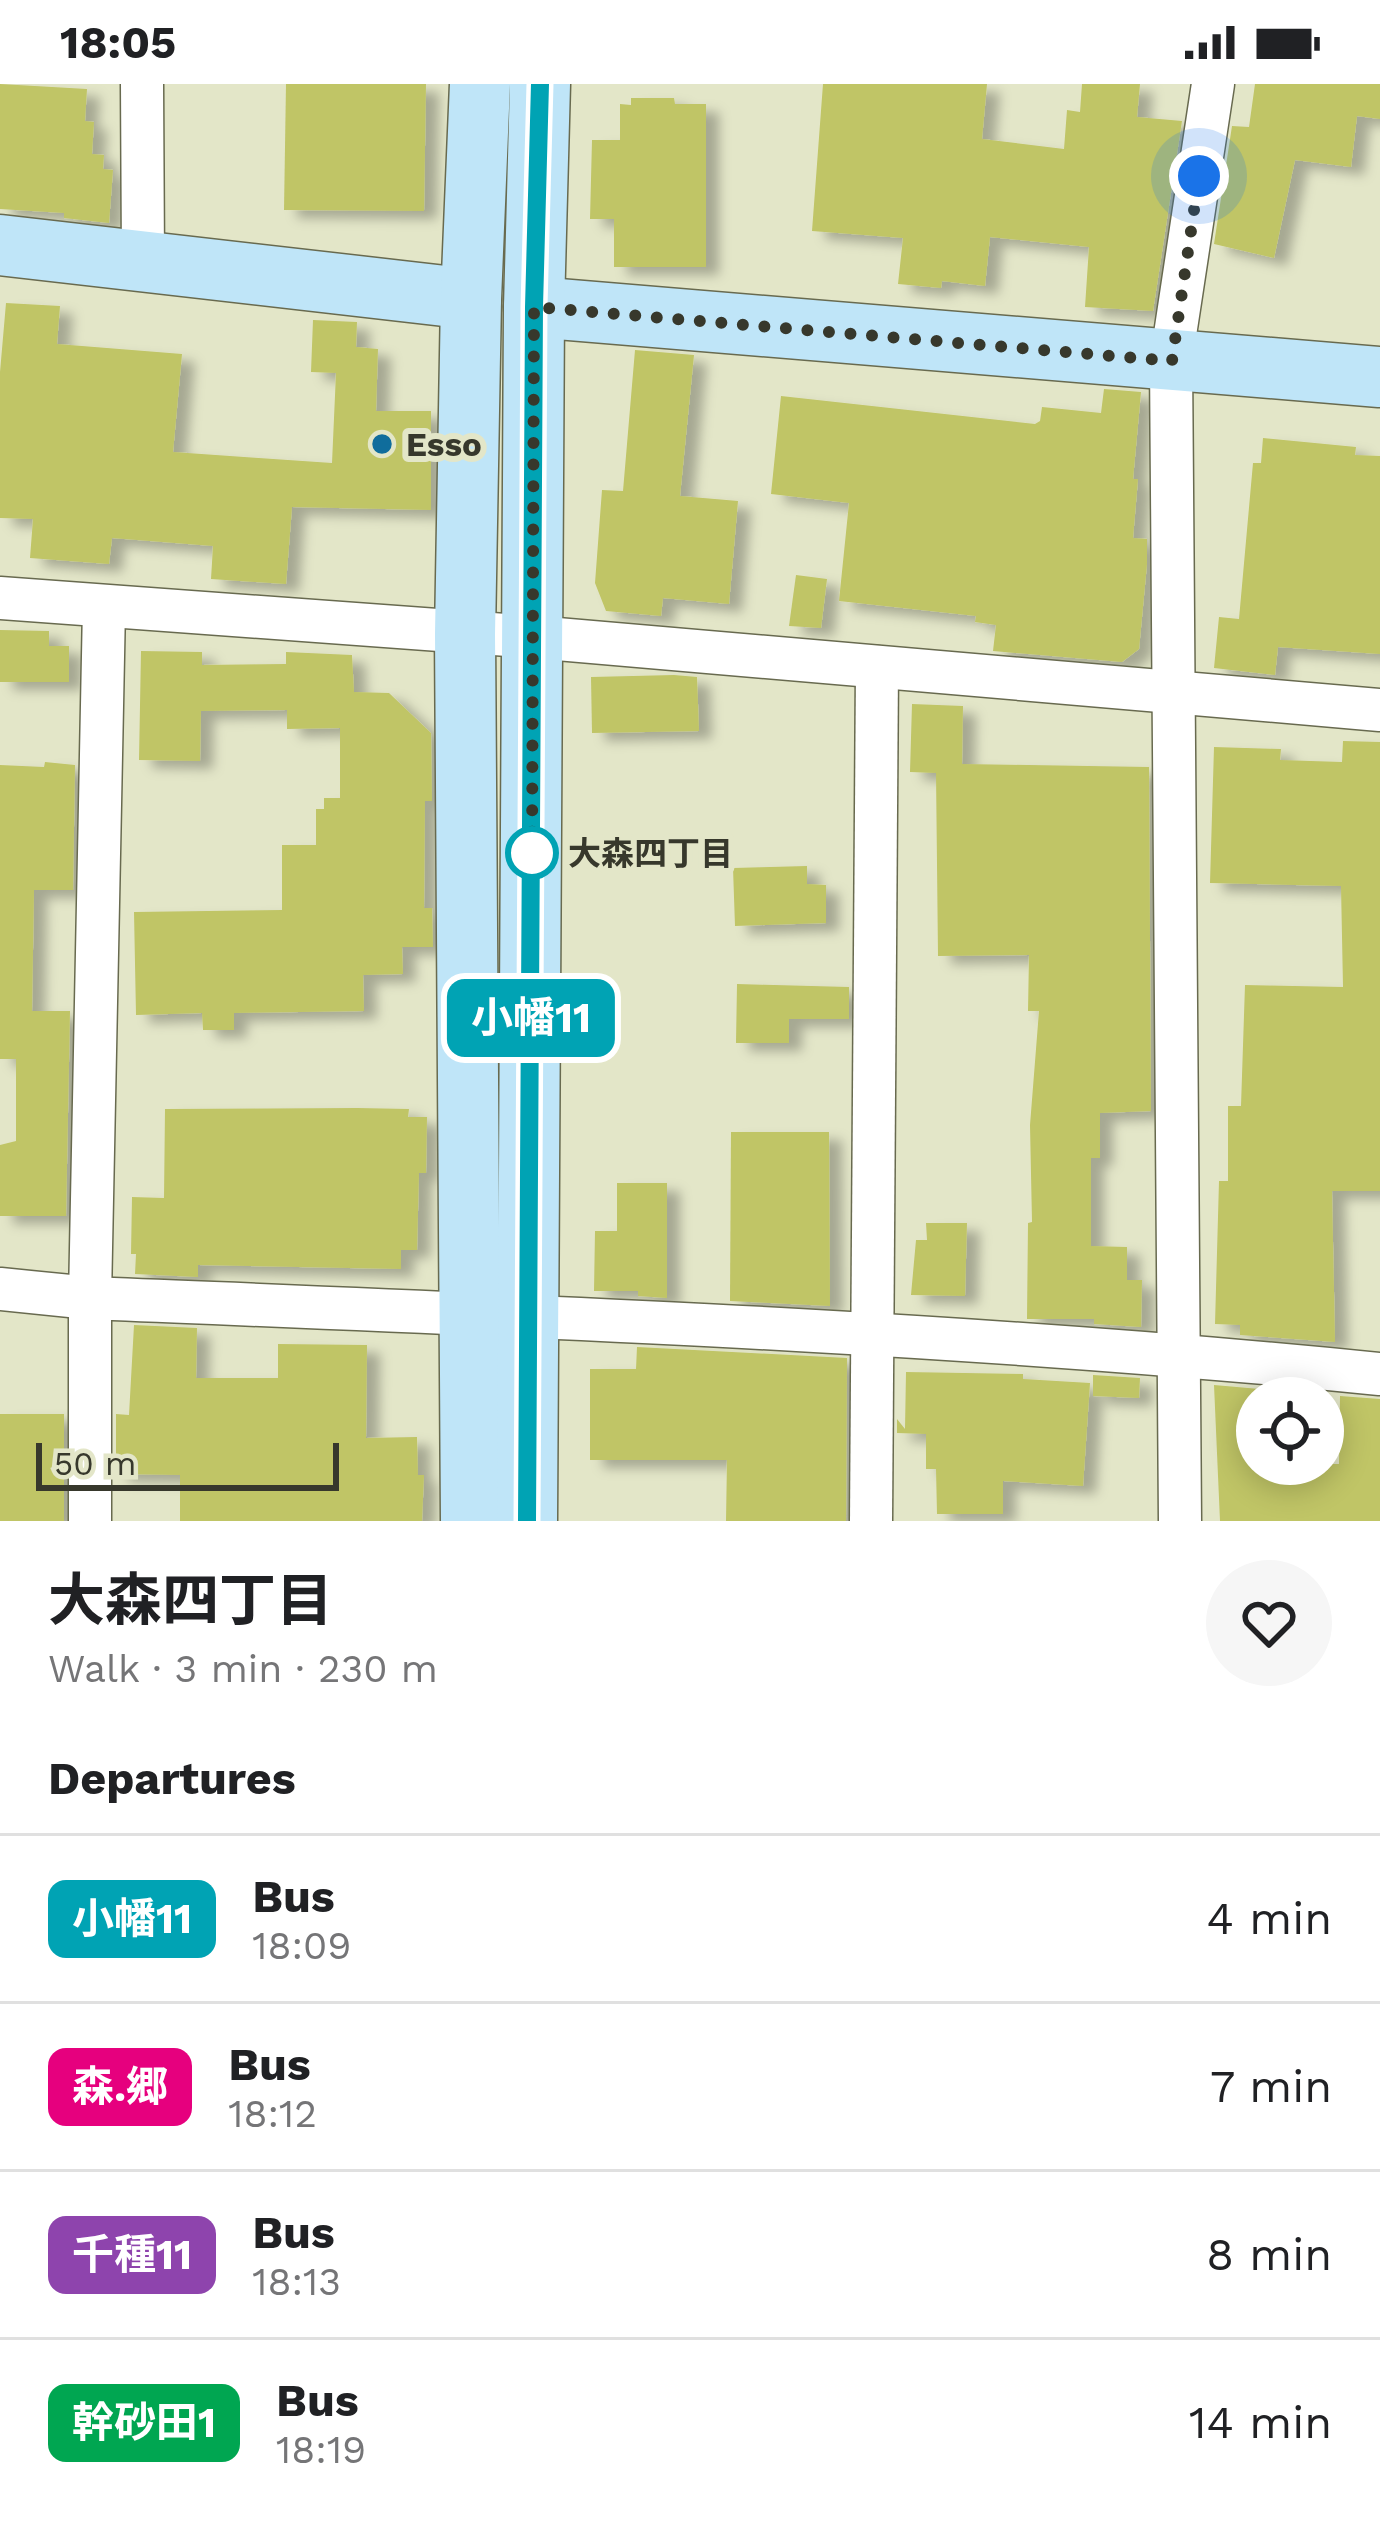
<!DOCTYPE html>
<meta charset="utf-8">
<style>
:root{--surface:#fff;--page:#f6f6f6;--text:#202124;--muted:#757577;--line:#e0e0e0}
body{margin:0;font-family:"Work Sans","Noto Sans JP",sans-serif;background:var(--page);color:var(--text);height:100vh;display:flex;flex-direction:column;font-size:45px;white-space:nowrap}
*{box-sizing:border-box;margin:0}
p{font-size:39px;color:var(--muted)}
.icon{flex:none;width:66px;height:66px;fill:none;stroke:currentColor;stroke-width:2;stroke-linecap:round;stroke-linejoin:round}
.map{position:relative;height:1437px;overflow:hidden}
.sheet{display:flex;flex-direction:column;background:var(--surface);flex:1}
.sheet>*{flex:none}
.badge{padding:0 24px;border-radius:18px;font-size:42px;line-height:78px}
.fabs{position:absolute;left:1236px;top:1293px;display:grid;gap:24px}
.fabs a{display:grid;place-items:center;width:108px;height:108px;border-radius:50%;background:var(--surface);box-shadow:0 6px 30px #0003;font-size:60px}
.scale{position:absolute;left:36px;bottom:30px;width:303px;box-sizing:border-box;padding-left:12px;border:6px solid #37382c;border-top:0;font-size:33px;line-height:42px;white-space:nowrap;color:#37382c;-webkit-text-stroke:9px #e3e6c8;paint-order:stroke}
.you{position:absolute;width:60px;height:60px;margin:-30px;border:9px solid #fff;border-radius:50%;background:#1a73e8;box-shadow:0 0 0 18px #1a73e833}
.map>.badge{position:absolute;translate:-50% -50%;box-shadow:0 0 0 6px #fff}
h2{padding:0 48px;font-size:45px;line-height:108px}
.round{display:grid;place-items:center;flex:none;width:126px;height:126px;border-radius:63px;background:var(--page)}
.headline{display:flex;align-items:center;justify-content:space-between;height:204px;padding:0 48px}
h1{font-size:57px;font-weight:700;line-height:90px}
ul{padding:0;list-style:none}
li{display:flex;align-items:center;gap:36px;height:168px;padding:0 48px;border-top:3px solid var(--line)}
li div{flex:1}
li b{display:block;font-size:45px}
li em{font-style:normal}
li .badge{min-width:132px;font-weight:700;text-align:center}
.status{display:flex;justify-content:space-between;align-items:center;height:84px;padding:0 60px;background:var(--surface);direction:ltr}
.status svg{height:33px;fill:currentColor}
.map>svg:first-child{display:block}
.building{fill:#c0c566;filter:url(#shadow)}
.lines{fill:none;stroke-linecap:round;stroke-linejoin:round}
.street-casing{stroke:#686a4f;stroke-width:45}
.secondary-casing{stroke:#686a4f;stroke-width:63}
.street{stroke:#fff;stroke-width:42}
.secondary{stroke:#bfe5f8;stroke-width:60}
.line-casing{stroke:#fff;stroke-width:27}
.line{stroke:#00a3b4;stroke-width:18}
.walk{stroke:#37382c;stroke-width:12;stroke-dasharray:0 21.6}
.poi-dot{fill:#106d9c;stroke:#e3e6c8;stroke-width:4.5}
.stop-dot{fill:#fff;stroke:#00a3b4;stroke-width:6}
.labels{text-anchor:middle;stroke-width:12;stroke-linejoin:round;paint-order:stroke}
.poi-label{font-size:33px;font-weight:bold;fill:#37382c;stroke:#e3e6c8;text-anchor:start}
.stop-label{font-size:33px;font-weight:bold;fill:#37382c;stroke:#e3e6c8;text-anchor:start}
</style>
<div class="status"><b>18:05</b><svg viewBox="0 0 49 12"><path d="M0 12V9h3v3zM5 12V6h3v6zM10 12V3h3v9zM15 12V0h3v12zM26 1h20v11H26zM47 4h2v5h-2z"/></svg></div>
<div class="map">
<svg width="1380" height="1437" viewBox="0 0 1380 1437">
<defs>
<filter id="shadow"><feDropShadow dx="13" dy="8" stdDeviation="6" flood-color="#0004"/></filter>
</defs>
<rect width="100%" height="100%" fill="#e3e6c8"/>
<g class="building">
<polygon points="0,0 87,5 85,37 94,38 92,70 104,71 103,85 113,86 109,139 64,134 64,129 0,125"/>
<polygon points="286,0 426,0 424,127 284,126"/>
<polygon points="823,0 987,0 982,55 1064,65 1067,26 1080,28 1082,0 1140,0 1137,33 1182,37 1153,227 1085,223 1089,163 990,153 985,202 942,197 941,204 898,200 903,154 812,147"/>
<polygon points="1255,0 1380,0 1380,35 1357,32 1351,83 1295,76 1274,174 1214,160 1232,42 1249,43"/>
<polygon points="631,14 674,14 675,20 706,20 706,183 614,183 614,135 590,135 592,56 620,56 620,20 631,21"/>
<polygon points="6,219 60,222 57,260 182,270 173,368 332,379 336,289 311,288 313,236 357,238 356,263 378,265 376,327 431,327 431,426 292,423 286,500 211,495 213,462 112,454 109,480 30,474 33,435 0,434 0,288"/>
<polygon points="635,266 694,271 680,412 738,417 729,520 663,514 661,532 606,527 595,499 602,406 623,407"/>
<polygon points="1104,305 1141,308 1133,395 1138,395 1133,454 1147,455 1147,480 1139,565 1122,578 993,567 996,541 975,538 976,532 839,517 849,419 771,410 781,312 1035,340 1040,337 1042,323 1101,329"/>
<polygon points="1263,354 1356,363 1355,371 1380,372 1380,570 1278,563 1275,591 1214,584 1219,533 1239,535 1253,379 1261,379"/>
<polygon points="796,491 827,495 821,544 789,542"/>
<polygon points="0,546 49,547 49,562 69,562 69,598 0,598"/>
<polygon points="141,567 202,568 202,581 286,580 286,568 352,571 354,608 389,609 431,649 432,717 425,717 424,824 432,824 433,863 402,863 403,890 363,891 364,927 234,929 234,946 203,946 202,929 136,931 134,828 282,826 282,761 316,761 316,725 324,725 324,714 340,714 340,644 287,645 287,626 201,627 200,677 139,676"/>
<polygon points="674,591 697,593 699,647 592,649 591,593"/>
<polygon points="912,620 963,622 962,680 1149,683 1151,1027 1100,1029 1100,1074 1091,1074 1091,1162 1127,1163 1127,1196 1142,1196 1141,1243 1094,1240 1094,1235 1027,1235 1028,1139 1032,1138 1030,1041 1039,927 1028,927 1029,871 938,872 936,689 910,688"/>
<polygon points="1343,657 1380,658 1380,1107 1332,1107 1335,1258 1240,1251 1240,1241 1215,1240 1219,1097 1228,1097 1228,1022 1241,1022 1245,901 1343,903 1341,802 1210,799 1214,663 1281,665 1280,676 1342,678"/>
<polygon points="45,678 75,681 73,806 34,806 32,927 70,927 66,1132 0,1132 0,1061 16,1057 16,975 0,975 0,681 44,683"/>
<polygon points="807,782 807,800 826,801 826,839 735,842 733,784"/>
<polygon points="737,900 849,903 849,935 789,935 789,959 736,959"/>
<polygon points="357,1024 409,1025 408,1033 427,1033 426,1089 419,1089 417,1166 401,1166 401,1185 198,1181 198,1193 135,1190 136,1170 131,1170 132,1113 164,1114 165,1025"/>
<polygon points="731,1048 829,1048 830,1222 730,1217"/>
<polygon points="617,1099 667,1099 667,1214 638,1212 638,1207 594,1207 595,1147 617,1147"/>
<polygon points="926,1139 967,1139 965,1212 911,1211 916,1156 927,1156"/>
<polygon points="134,1241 197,1244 196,1294 278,1294 278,1260 367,1261 366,1354 417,1353 418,1391 424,1391 422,1437 180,1437 180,1391 116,1390 116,1330 129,1331"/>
<polygon points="637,1263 847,1274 846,1437 726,1437 727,1376 590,1376 590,1285 636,1285"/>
<polygon points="906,1288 1023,1290 1023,1295 1090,1299 1083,1402 1003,1397 1003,1430 937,1430 936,1385 926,1385 926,1350 897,1349 897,1335 905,1345"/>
<polygon points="1093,1291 1140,1294 1139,1314 1093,1312"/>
<polygon points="1214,1301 1271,1306 1271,1314 1257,1314 1257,1380 1339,1380 1340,1312 1380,1315 1380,1437 1220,1437"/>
<rect x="0" y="1330" width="64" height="107"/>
</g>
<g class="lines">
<defs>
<g id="street">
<polyline points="142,0 143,175"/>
<polyline points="0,514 534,553 1380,626"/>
<path d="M0 1205 90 1214C521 1232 951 1247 1380 1290"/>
<polyline points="90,1437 90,1214 104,523"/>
<polyline points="871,1437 877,583"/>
<polyline points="1180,1437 1171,277 1213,0"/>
</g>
<g id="secondary">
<polyline points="0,161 471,215"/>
<polyline points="534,223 1380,293"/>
<polyline points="471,1437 465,550 471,215 480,0"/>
<polyline points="527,1437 534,223 540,0"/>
</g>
</defs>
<use href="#street" class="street-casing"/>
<use href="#secondary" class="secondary-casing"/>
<use href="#street" class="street"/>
<use href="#secondary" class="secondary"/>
</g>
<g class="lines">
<defs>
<polyline id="line" points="527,1437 534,223 540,0"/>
</defs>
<use href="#line" class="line-casing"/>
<use href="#line" class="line"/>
<polyline class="walk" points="532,769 532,780 534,223 1172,277 1199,92"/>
</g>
<circle class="poi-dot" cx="382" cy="360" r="12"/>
<circle class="stop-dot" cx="532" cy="769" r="24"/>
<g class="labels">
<g class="poi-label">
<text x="406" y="372">Esso</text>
</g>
<g class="stop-label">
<text x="568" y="781">大森四丁目</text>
</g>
</g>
</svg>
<div class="fabs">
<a><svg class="icon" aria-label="locate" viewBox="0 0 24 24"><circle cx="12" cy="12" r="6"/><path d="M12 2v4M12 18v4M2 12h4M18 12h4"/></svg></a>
</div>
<div class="scale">50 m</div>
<div class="you" style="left:1199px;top:92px"></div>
<b class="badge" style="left:531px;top:934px;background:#00a3b4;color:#fff">小幡11</b>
</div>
<section class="sheet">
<div class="headline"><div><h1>大森四丁目</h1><p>Walk · 3 min · 230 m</p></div><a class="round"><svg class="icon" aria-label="heart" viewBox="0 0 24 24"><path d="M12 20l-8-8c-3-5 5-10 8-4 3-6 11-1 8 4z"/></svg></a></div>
<h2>Departures</h2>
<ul>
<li><span class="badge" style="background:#00a3b4;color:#fff">小幡11</span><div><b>Bus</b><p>18:09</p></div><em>4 min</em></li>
<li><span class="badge" style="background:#e6007e;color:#fff">森.郷</span><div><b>Bus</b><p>18:12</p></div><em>7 min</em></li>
<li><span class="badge" style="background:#8e44ad;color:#fff">千種11</span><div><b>Bus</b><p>18:13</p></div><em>8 min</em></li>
<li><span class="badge" style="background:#00a651;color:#fff">幹砂田1</span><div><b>Bus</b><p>18:19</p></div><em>14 min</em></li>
</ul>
</section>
